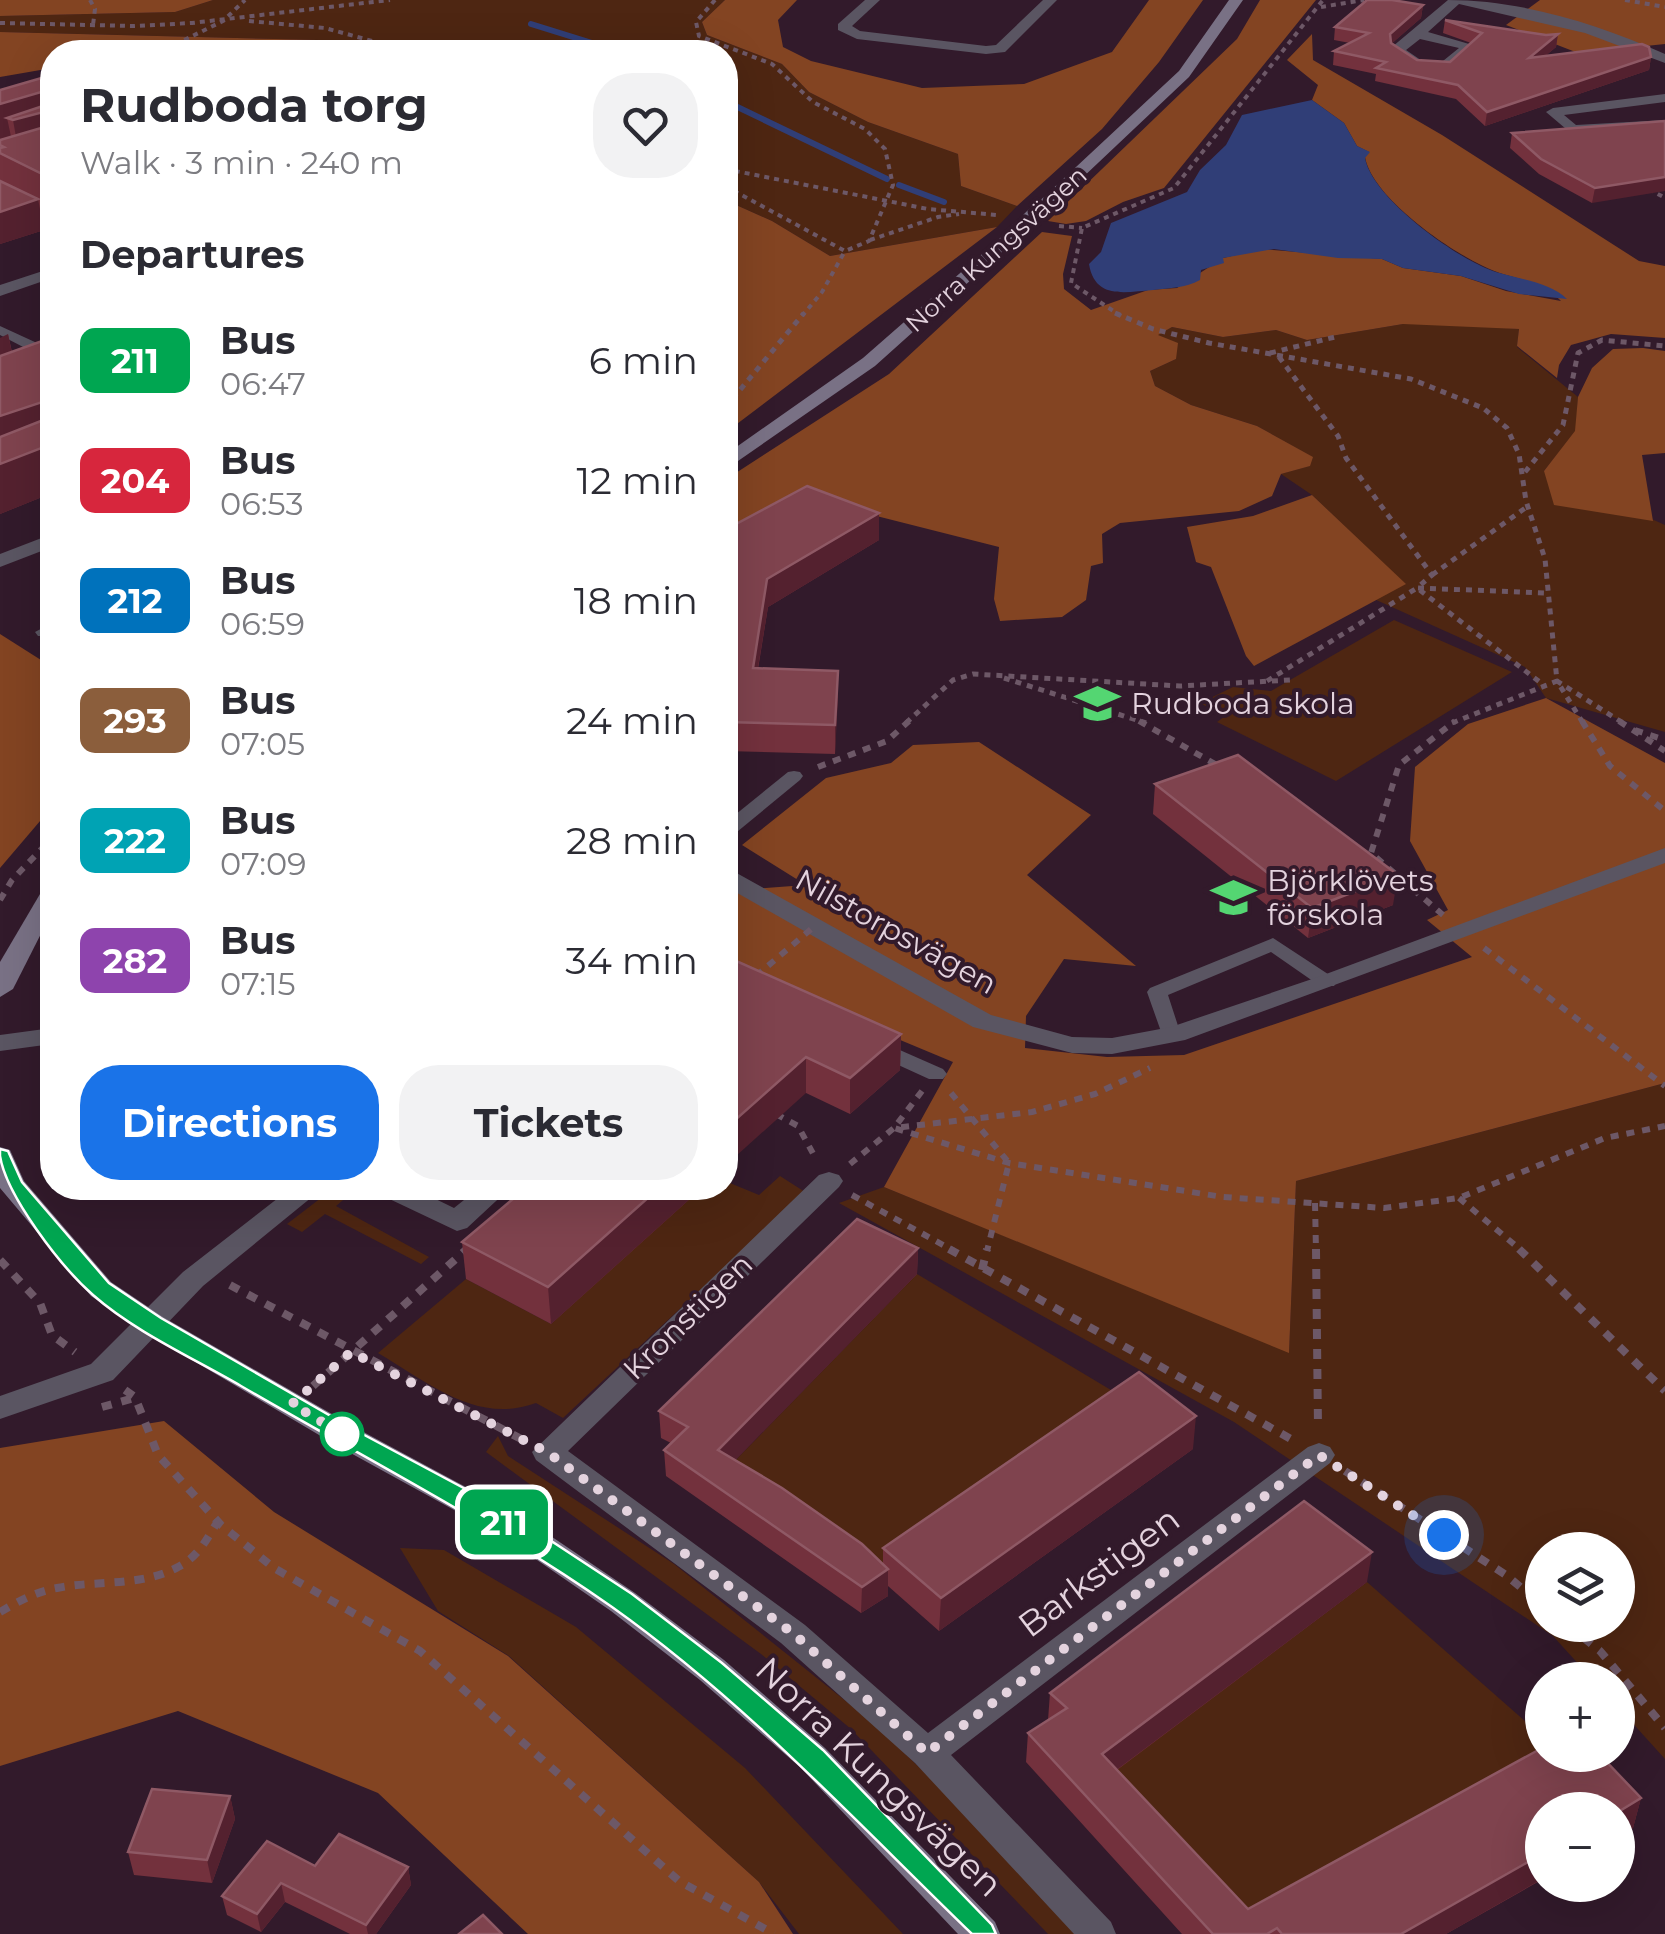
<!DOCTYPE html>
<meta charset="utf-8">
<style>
:root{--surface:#fff;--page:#f2f2f3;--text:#2b2b33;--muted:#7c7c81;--accent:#1a73e8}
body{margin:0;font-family:Montserrat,sans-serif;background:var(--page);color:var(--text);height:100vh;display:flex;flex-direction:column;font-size:38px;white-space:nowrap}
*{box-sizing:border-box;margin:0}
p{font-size:32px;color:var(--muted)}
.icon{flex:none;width:55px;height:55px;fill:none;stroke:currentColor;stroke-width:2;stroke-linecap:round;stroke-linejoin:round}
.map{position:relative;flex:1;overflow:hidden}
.sheet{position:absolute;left:40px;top:40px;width:698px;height:1160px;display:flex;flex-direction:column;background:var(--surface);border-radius:40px;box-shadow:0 10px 40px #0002}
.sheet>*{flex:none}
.badge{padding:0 20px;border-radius:15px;font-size:35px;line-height:65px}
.buttons{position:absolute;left:1525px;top:1532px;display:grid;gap:20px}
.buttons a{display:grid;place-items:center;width:110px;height:110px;border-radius:50%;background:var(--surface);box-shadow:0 10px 40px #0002;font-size:50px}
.you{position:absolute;width:50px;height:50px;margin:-25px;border:8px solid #fff;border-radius:50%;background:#1a73e8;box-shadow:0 0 0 15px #1a73e833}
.map>.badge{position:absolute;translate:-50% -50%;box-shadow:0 0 0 5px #fff}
h2{padding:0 40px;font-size:38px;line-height:90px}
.round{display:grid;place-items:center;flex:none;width:105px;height:105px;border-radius:40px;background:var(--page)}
.head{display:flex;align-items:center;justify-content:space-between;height:170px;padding:0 40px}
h1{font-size:48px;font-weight:700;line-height:75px}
.cta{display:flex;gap:20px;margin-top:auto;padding:20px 40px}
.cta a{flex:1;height:115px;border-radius:40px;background:var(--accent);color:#fff;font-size:40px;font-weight:700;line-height:115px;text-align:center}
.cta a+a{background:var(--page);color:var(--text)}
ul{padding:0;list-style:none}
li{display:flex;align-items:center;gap:30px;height:120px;padding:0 40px}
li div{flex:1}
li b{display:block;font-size:38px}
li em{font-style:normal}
li .badge{min-width:110px;font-weight:700;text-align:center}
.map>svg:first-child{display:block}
.green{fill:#4e2612;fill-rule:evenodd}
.forest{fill:#834422}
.water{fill:#303e77}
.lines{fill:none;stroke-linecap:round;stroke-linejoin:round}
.stream{stroke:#303e77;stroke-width:6}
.path-far3{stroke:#6d5867;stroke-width:4;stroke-dasharray:5 5;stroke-linecap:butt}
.path-far2{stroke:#6d5867;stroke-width:5;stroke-dasharray:6 6;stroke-linecap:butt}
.path-far1{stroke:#6d5867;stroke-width:6;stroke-dasharray:8 8;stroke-linecap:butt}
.path{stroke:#6d5867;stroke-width:8;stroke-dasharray:10 10;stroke-linecap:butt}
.lane{fill:#5a5562;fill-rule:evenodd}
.street{fill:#5a5562;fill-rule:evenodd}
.secondary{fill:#797185;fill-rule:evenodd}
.path-bridge{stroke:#6d5867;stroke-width:6;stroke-dasharray:8 8;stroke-linecap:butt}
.secondary-bridge{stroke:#797185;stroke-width:15}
.wall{fill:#73313d}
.shaded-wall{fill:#54212f}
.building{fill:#7f434e;stroke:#8f5965;stroke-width:2.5}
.line{fill:#00a651;stroke:#fff;stroke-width:2.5}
.walk{stroke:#e4d3de;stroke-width:10;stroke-dasharray:0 18}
.stop-dot{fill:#fff;stroke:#00a651;stroke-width:5}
.labels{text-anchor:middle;stroke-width:8;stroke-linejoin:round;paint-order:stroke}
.far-street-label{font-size:25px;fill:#e4d3de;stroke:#321a2b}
.poi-label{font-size:30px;fill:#e4d3de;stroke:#321a2b;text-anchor:start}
.street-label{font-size:30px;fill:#e4d3de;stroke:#321a2b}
.near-street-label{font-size:35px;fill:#e4d3de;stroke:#321a2b}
</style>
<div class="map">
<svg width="1665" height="1934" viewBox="0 0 1665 1934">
<rect width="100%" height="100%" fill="#321a2b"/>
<g class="green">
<polygon points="213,0 725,0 702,22 707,35 782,64 809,92 868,122 958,154 961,186 1017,206 997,227 830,256 772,221 725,200 725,52 365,52 318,40 0,32 0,16 175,12"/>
<polygon points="1446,323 1519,329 1517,347 1578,397 1576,431 1544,471 1665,525 1665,732 1546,698 1525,667 1374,599 1405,584 1312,495 1281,474 1309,466 1312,457 1257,426 1191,405 1155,386 1150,371 1176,359 1156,335 1172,327 1223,337 1276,330 1307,340 1403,324"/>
<polygon points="1394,620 1512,672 1336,781 1217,722 1225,716 1200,703 1233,687 1271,691"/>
<path d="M1665 1083V1759L1618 1707V1680H1593L1553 1636 1234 1422 839 1203 884 1187 1289 1352 1296 1181ZM1542 1550H1618V1625H1542Z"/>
<path d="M780 1176 805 1192 563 1418 536 1403C476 1425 428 1382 378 1353L466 1279 551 1324 700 1188H725V1181L759 1195Z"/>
<polygon points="334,1188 356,1189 336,1206 429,1257 421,1264 325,1214 302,1232 287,1224"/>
<polygon points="917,1274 1136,1405 883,1581 724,1472"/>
<polygon points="498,1436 508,1456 674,1564 872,1722 977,1823 1078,1934 1048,1934 851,1729 761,1654 486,1452"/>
<polygon points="400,1548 444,1550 576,1627 745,1768 903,1934 799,1934 759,1882 509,1656 438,1611"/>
<polygon points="1367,1582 1542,1736 1542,1755 1253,1933 1108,1776"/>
</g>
<g class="forest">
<polygon points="0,0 213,0 175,12 0,16"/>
<polygon points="725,0 797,0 778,20 783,47 811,61 922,88 1024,84 1112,52 1149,0 1203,0 1159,62 1102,129 1017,206 961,186 958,154 868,122 809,92 782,64 707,35 702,22"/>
<polygon points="1260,0 1316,0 1164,188 1123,202 1086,221 1066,224 1048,221 1237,39"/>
<polygon points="1540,0 1665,0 1665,44 1578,53 1506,25"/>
<polygon points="0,32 318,40 365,52 52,52 52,68 0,77"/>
<path d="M1312 34 1313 60 1442 135 1639 261 1665 266V338L1611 334 1571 345 1559 365 1557 378 1517 346 1519 329 1403 324 1307 340 1276 330 1223 337 1172 327 1158 335 1178 343 1176 359 1150 371 1155 386 1191 405 1257 426 1313 457 1310 466 1281 474 1272 496 1239 511 1120 523 1102 534 1103 563 1091 566 1086 600 1062 617 1000 621 994 599 999 547 833 505 725 544V480L889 374 1042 232 1072 236 1063 274 1064 289 1091 310 1148 290 1177 288 1223 258 1262 249 1382 259 1403 268 1461 276 1506 291 1561 301C1540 278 1510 280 1483 266 1447 249 1372 197 1365 157L1369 152 1357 146 1344 123 1312 100 1318 85 1287 60Z"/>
<polygon points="725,200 772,221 830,256 997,227 725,433"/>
<polygon points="1643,348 1665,351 1665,453 1642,455 1653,521 1554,505 1544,471 1575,431 1578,397 1592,368 1613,349"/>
<polygon points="1312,495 1406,584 1254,666 1246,656 1211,567 1196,562 1187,527 1253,516"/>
<polygon points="0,634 52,667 52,807 0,868"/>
<polygon points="1546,698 1665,763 1665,1083 1296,1181 1289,1353 884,1187 953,1062 725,967 725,891 806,885 742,845 826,778 891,763 913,745 979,742 1091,815 1027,875 1136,966 1064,959 1026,1016 1025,1048 1107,1057 1184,1055 1472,957 1427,920 1448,910 1410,841 1415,767 1468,724"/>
<polygon points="164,1421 274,1512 508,1656 759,1882 793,1934 528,1934 378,1793 178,1711 0,1766 0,1448"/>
</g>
<path class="water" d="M1312 100 1344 123 1357 146 1370 152 1365 158C1372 197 1451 254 1488 269 1512 279 1548 280 1567 299L1519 294 1461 276 1403 268 1382 259 1338 258 1274 249 1223 258 1224 263 1201 270 1200 280C1185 288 1170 288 1153 290 1125 292 1095 300 1089 264L1101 252 1111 223 1187 192 1200 170 1226 145 1242 115Z"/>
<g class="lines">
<g class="stream">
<polyline points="531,24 621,52"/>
<polyline points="725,101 887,179"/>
<polyline points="899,185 944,202"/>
</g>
<g class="path-far3">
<polyline points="90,0 95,9 93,25"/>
<polyline points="715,0 696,22 699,36 772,64 813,102 865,129 885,149 893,185 869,241 845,251"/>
<polyline points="1625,0 1665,7"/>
<polyline points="1321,7 1364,0"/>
<polyline points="249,21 325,28 412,52"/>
<polyline points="0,23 134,26 192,23 390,0"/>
<polyline points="179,52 174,45 223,21 245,0"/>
<polyline points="725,169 928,209 997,215"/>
<polyline points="725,186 845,251 822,292 802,316"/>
<polyline points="1649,189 1665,198"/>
<polyline points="1059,226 1082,228"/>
<polyline points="870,240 938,217 959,214"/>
<polyline points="1121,316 1071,283 1082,228 1174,188 1323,0"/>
</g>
<g class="path-far2">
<polyline points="1115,313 1153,329 1209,343 1411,379 1483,408 1507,428 1519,454 1526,501 1545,559 1557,681 1623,723"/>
<polyline points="1270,353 1339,336"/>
<polyline points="1279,357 1338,436 1346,458 1432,575 1417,588"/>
<polyline points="725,408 804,313"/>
<polyline points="1525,472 1563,425 1578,353 1602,340 1665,346"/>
<polyline points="1432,575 1528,506"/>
<polyline points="1418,588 1547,593"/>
<polyline points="1004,678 1146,723"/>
<polyline points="1267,681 1417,588 1545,686"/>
<polyline points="906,723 953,680 973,674 1180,686 1290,680"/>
<polyline points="1452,723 1557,681 1583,723"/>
</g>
<g class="path-far1">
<polyline points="1139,721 1222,768"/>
<polyline points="1582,721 1610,766 1665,811"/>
<polyline points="1619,721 1665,751"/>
<polyline points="1635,730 1665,740"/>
<polyline points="818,767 887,741 909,721"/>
<polyline points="0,900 12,880 52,838"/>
<polyline points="1443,915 1371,853 1399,765 1455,721"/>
<polyline points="1484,948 1665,1086"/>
<polyline points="922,1091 894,1128 1009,1163 1223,1197 1384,1208 1459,1198 1605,1138 1665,1126"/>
<polyline points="951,1093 1009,1163 987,1251"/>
<polyline points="776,1114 798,1126 816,1159"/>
<polyline points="850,1164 894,1128 1032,1112 1095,1094 1150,1068"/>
<polyline points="852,1195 954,1251"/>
<polyline points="1459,1198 1522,1251"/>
<polyline points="1315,1203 1316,1251"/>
<polyline points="464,1251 468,1248"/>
</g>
<g class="path">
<polyline points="949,1249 1291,1439"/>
<polyline points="1316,1249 1318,1427"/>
<polyline points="1519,1249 1665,1391"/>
<polyline points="0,1260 40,1303 52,1335 75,1352"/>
<polyline points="982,1270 987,1249"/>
<polyline points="230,1285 523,1440"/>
<polyline points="313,1386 467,1249"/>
<polyline points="125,1390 135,1397 158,1455 221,1525 274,1568 420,1651 679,1881 774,1934"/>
<polyline points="102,1407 134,1398"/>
<polyline points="1345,1471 1506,1575 1542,1605"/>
<path d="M0 1612C19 1601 35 1592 57 1588 96 1580 142 1587 178 1567 198 1557 207 1539 218 1521"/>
<polyline points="1568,1625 1600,1651 1665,1728"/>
</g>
<g class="lane">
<polygon points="0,326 37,343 39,346 27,349 0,335"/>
<polygon points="794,771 800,772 803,776 800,780 732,836 725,838 725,823 788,772"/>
<polygon points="1273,938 1334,978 1337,982 1334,986 1320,986 1271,952 1168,995 1181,1035 1178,1040 1164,1040 1147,992 1150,988"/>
<polygon points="877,1040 943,1069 947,1074 943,1079 929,1079 870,1052 867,1047"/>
</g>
<g class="street">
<polygon points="865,0 880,0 852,26 860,31 986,46 996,45 1043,0 1057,0 1005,52 986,54 857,39 838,30 838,24"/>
<path d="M1448 0C1522 0 1598 24 1665 54V63L1585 33 1459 4 1428 32 1476 46 1446 73 1416 70 1392 53V47ZM1420 39 1459 48 1438 65 1425 63 1406 50Z"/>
<polygon points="1665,94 1665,102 1564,115 1576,125 1665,120 1665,128 1572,134 1546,112 1553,108"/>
<polygon points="0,193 52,219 52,230 0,204"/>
<polygon points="52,268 52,278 0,296 0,285"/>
<polygon points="52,534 52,547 0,567 0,554"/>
<polygon points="52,623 52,636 38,636 35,632"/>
<polygon points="1665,848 1665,863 1185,1040 1112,1054 1072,1053 973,1027 725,886 725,869 733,871 991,1015 1072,1037 1112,1038 1171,1027 1318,977"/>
<polygon points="52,1028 52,1044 0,1051 0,1035"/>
<polygon points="829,1172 839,1175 843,1181 839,1187 568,1451 805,1625 928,1733 1308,1447 1319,1443 1330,1447 1335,1455 1330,1463 951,1755 1111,1922 1116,1934 1074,1934 915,1763 781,1643 536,1460 532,1452 819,1175"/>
<polygon points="291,1188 323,1188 203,1286 113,1380 0,1419 0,1396 91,1364 183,1272"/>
<polygon points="377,1188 413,1188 454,1208 479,1188 510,1188 467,1228 457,1231 381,1195"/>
</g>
<g class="secondary">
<polygon points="1229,0 1243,0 1189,77 1044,214 1032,214 1032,208 1179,71"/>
<polygon points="1007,232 1021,235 875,366 725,470 725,455 863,358"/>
<polygon points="52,887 52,912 13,989 0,997 0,962 40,894"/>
<polygon points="0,1147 10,1150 24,1181 111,1282 163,1317 358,1429 527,1520 635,1593 724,1660 825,1748 995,1922 1000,1934 958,1934 801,1768 700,1680 611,1611 505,1538 336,1445 143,1331 91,1296 0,1188"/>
</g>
<polyline class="path-bridge" points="756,976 816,925"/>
<polyline class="secondary-bridge" points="1013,235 1038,211"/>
</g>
<g class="wall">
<polygon points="1423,5 1421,18 1392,43 1417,60 1450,62 1471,43 1443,33 1445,20 1546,35 1558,34 1556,47 1545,56 1651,57 1649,70 1485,126 1456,99 1375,81 1376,74 1333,65 1334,51 1350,43 1334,40 1335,27"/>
<polygon points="52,75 52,215 40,209 44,230 0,244 0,90"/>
<polygon points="1665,121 1592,203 1539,174 1510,148 1512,133"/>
<polygon points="52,319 52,493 0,514 8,334 12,352 45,340 46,335 44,322"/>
<polygon points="879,513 879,540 768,607 758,669 838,671 835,754 725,751 725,530"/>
<polygon points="1155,784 1393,905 1308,938 1153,814"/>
<polygon points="725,956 901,1034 900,1070 850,1114 806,1093"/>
<polygon points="526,1188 702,1188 551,1324 466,1279 462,1242"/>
<polygon points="918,1248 917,1274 735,1460 883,1564 883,1548 1193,1449 939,1631 888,1586 888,1596 861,1613 666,1476 664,1450 671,1443 661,1438 659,1411"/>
<polygon points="1367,1582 1117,1770 1248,1909 1641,1798 1633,1828 1446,1934 1182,1934 1026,1762 1028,1733 1048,1720 1050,1693"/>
<polygon points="230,1796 235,1819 212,1883 134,1875 128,1852"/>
<polygon points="315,1866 408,1867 411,1885 376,1934 350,1934 285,1902 261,1932 227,1915 222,1896"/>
</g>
<g class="shaded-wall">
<polygon points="1423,5 1421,18 1388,47 1390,34"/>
<polygon points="1558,34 1556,47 1527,72 1529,58"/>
<polygon points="1651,57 1649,70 1485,126 1487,112"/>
<polygon points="48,90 52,128 20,159 13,120 7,118 12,141 0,145 0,104"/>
<polygon points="1665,177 1665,191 1592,203 1595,188"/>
<polygon points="52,185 52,208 49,186"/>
<polygon points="38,199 44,230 0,244 0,212"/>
<polygon points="8,334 17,378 0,385 0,338"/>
<polygon points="42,402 50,445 52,444 52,493 0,514 0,416"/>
<polygon points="879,513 879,540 768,607 753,697 753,668 767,579"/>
<polygon points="838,671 838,699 835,754 835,725"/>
<polygon points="1398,875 1393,905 1308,938 1312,908"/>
<polygon points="901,1034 900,1070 850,1114 850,1078"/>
<polygon points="806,1057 806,1093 725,1166 725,1129"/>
<polygon points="659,1188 702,1188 551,1324 548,1287"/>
<polygon points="918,1248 917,1274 719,1477 718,1450"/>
<polygon points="1196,1416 1193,1449 939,1631 941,1598"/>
<polygon points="1372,1552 1367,1582 1099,1783 1102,1754"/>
<polygon points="888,1569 888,1596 861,1613 862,1587"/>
<polygon points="230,1796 235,1819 212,1883 207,1860"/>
<polygon points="1641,1798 1633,1828 1618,1836 1618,1812"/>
<polygon points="1542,1854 1542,1879 1446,1934 1401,1934"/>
<polygon points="408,1867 411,1885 376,1934 368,1934 366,1925"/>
<polygon points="281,1883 285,1902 261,1932 257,1914"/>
</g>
<g class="building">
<polygon points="1367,0 1392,0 1423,5 1390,34 1391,43 1417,60 1450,62 1482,33 1445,20 1546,35 1558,34 1529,58 1642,44 1649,47 1651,57 1487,112 1458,85 1376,68 1386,62 1334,51 1369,33 1335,27"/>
<polygon points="52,75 52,185 49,186 46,176 0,153 0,148 4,147 0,145 0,140 48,126 47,111 13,120 7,118 46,105 48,90 0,104 0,90"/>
<polygon points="1665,121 1665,177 1595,188 1541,159 1512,133"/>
<polygon points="0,181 38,199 0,212"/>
<polygon points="52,319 52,444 0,464 0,437 46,419 47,405 42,402 0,416 0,356 45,340 48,326 44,322"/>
<polygon points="807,486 879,513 767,579 753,668 838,671 835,725 725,722 725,530"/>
<polygon points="1238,755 1398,875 1312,908 1155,784"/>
<polygon points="725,956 901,1034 850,1078 806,1057 725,1129"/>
<polygon points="526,1188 659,1188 548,1287 462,1242"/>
<polygon points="857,1219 918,1248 718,1450 782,1488 862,1544 888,1569 862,1587 664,1450 688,1427 659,1411"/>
<polygon points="1139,1372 1196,1416 941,1598 883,1548"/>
<polygon points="1304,1501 1372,1552 1102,1754 1248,1909 1542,1748 1542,1755 1600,1755 1641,1798 1618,1812 1618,1810 1542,1810 1542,1854 1401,1934 1282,1934 1277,1928 1267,1934 1213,1934 1028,1733 1067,1708 1050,1693"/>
<polygon points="152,1789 230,1796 207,1860 128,1852"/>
<polygon points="339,1834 408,1867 366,1925 281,1883 257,1914 222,1896 267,1841 315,1866"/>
<polygon points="483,1915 502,1934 459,1934"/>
</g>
<path class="line" d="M0 1149 8 1151 22 1182 109 1283 161 1318 355 1430 501 1508 632 1594 722 1663 823 1750 992 1925 996 1934H972C858 1824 747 1703 612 1607 494 1524 366 1459 241 1386 193 1358 135 1332 93 1295 60 1266 6 1195 0 1156Z"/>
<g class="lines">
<polyline class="walk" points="342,1434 347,1437 292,1404 351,1352 547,1452 794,1634 927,1753 1319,1455 1444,1535"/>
</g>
<defs>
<symbol id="school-bare" viewBox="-9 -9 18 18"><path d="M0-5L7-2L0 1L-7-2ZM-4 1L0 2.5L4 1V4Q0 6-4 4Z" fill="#54d672" stroke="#321a2b" stroke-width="2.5" paint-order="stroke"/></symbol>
</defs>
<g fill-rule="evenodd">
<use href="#school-bare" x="1066" y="672" width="63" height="63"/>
<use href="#school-bare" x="1202" y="866" width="63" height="63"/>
</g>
<circle class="stop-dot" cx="342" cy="1434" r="20"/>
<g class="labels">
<g class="far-street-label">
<text transform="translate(996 249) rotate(-42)" y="9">Norra Kungsvägen</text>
</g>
<g class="poi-label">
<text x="1131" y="714">Rudboda skola</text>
<text x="1267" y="891">Björklövets<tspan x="1267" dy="34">förskola</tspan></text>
</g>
<g class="street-label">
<text transform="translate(896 932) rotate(29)" y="10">Nilstorpsvägen</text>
<text transform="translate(688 1317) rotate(-44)" y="10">Kronstigen</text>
</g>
<g class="near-street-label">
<text transform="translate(1099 1572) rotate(-37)" y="12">Barkstigen</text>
<text transform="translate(879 1777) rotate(44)" y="12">Norra Kungsvägen</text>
</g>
</g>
</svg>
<div class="buttons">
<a><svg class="icon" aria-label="layers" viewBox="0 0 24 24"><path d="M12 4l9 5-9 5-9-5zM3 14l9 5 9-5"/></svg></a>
<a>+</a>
<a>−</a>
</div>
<div class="you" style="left:1444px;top:1535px"></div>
<b class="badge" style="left:504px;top:1522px;background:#00a651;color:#fff">211</b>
<section class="sheet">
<div class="head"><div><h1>Rudboda torg</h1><p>Walk · 3 min · 240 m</p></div><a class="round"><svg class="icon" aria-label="heart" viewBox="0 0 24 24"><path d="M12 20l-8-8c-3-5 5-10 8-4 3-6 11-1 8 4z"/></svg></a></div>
<h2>Departures</h2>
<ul>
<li><span class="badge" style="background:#00a651;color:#fff">211</span><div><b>Bus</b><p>06:47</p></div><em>6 min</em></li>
<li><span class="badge" style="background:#d7263d;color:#fff">204</span><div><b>Bus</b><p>06:53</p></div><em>12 min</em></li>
<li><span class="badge" style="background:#0072bc;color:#fff">212</span><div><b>Bus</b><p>06:59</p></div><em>18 min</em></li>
<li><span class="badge" style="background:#8b5e3c;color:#fff">293</span><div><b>Bus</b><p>07:05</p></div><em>24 min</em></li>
<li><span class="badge" style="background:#00a3b4;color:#fff">222</span><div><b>Bus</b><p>07:09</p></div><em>28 min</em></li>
<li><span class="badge" style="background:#8e44ad;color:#fff">282</span><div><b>Bus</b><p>07:15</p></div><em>34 min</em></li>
</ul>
<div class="cta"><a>Directions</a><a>Tickets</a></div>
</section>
</div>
